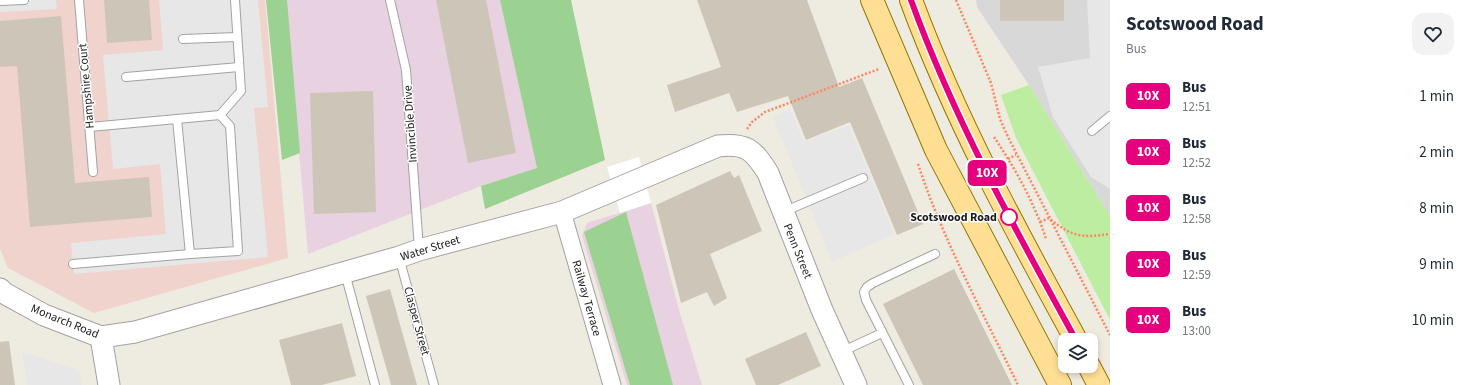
<!DOCTYPE html>
<style>
:root{--surface:#fff;--page:#f2f2f3;--text:#1f2937;--muted:#747a83}
body{margin:0;font-family:"Source Sans 3",sans-serif;background:var(--page);color:var(--text);height:100vh;display:flex;flex-direction:column;font-size:15px;white-space:nowrap}
*{box-sizing:border-box;margin:0}
p{font-size:13px;color:var(--muted)}
.icon{flex:none;width:22px;height:22px;fill:none;stroke:currentColor;stroke-width:2;stroke-linecap:round;stroke-linejoin:round}
.map{position:relative;flex:1;overflow:hidden}
.side{display:flex;flex-direction:column;background:var(--surface);width:360px}
.side>*{flex:none}
.badge{padding:0 8px;border-radius:6px;font-size:14px;line-height:26px}
.fabs{position:absolute;left:1058px;top:333px;display:grid;gap:8px}
.fabs a{display:grid;place-items:center;width:40px;height:40px;border-radius:8px;background:var(--surface);box-shadow:0 2px 6px #0003;font-size:20px}
.map>.badge{position:absolute;translate:-50% -50%;box-shadow:0 0 0 2px #fff}
.round{display:grid;place-items:center;flex:none;width:42px;height:42px;border-radius:12px;background:var(--page)}
.headline{display:flex;align-items:center;justify-content:space-between;height:68px;padding:0 16px}
h1{font-size:19px;font-weight:700;line-height:30px}
ul{padding:0;list-style:none}
li{display:flex;align-items:center;gap:12px;height:56px;padding:0 16px}
li div{flex:1}
li b{display:block;font-size:15px}
li em{font-style:normal}
li .badge{min-width:44px;font-weight:700;text-align:center}
main{display:flex;flex:1;min-height:0}
.map>svg:first-child{display:block}
.residential{fill:#d9d8d8}
.commercial{fill:#f1d3cd}
.industrial{fill:#e8d1e0}
.grass{fill:#bceda0}
.forest{fill:#9bd191}
.parking{fill:#e7e7e7}
.pier{fill:#fff}
.building{fill:#cec5b9}
.lines{fill:none;stroke-linecap:round;stroke-linejoin:round}
.service-casing{stroke:#a2a2a2;stroke-width:10}
.minor-casing{stroke:#a2a2a2;stroke-width:19}
.tertiary-casing{stroke:#a2a2a2;stroke-width:23}
.primary-casing{stroke:#937500;stroke-width:24}
.path{stroke:#ff8560;stroke-width:2.5;stroke-dasharray:2 2;stroke-linecap:butt}
.service{stroke:#fff;stroke-width:8}
.minor{stroke:#fff;stroke-width:17}
.tertiary{stroke:#fff;stroke-width:21}
.primary{stroke:#ffdf94;stroke-width:22}
.line-casing{stroke:#fff;stroke-width:9}
.line{stroke:#e6007e;stroke-width:6}
.stop-dot{fill:#fff;stroke:#e6007e;stroke-width:2}
.labels{text-anchor:middle;stroke-width:3;stroke-linejoin:round;paint-order:stroke}
.street-label{font-size:12px;fill:#1b1b1b;stroke:#fff}
.stop-label{font-size:12px;font-weight:bold;fill:#1b1b1b;stroke:#fff;text-anchor:end}
</style>
<main>
<div class="map">
<svg width="1110" height="385" viewBox="0 0 1110 385">
<rect width="100%" height="100%" fill="#eeebe0"/>
<polygon class="residential" points="976,0 1110,0 1110,216 1029,85 977,7"/>
<polygon class="commercial" points="0,0 265,0 288,258 94,313 8,268 0,249"/>
<g class="industrial">
<polygon points="286,0 500,0 537,168 481,186 308,254"/>
<polygon points="651,203 679,310 702,385 627,385 582,236 587,223"/>
</g>
<polygon class="grass" points="1029,85 1110,216 1110,320 1016,138 1001,95"/>
<g class="forest">
<polygon points="266,0 287,0 300,153 282,160"/>
<polygon points="500,0 571,0 605,160 485,209 481,186 537,168"/>
<polygon points="626,212 673,385 630,385 584,232"/>
</g>
<g class="parking">
<polygon points="0,0 56,0 57,9 0,12"/>
<polygon points="159,0 258,0 268,107 254,108 268,257 74,274 71,243 166,234 160,164 113,169 103,55 163,50"/>
<polygon points="1087,0 1110,0 1110,189 1091,177 1053,117 1038,67 1090,58"/>
<polygon points="790,109 804,142 849,125 894,234 832,262 773,117"/>
<polygon points="22,352 79,370 82,385 27,385"/>
</g>
<polygon class="pier" points="639,157 651,203 620,213 607,167"/>
<g class="building">
<polygon points="104,0 149,0 152,40 107,43"/>
<polygon points="436,0 486,0 516,153 468,163"/>
<polygon points="697,0 807,0 839,87 862,78 923,224 897,235 850,122 806,140 788,96 737,112 729,93 675,112 667,85 721,67"/>
<rect x="1000" y="0" width="64" height="21"/>
<polygon points="61,16 75,183 149,177 152,217 30,227 17,66 0,67 0,21"/>
<polygon points="373,91 376,212 314,214 310,93"/>
<polygon points="730,171 734,178 739,175 762,231 710,254 727,298 714,306 707,292 681,303 656,205"/>
<polygon points="954,269 1012,385 923,385 883,304"/>
<polygon points="390,289 417,385 391,385 366,296"/>
<polygon points="342,323 356,376 322,385 291,385 279,340"/>
<polygon points="806,332 821,366 778,385 756,385 745,359"/>
<polygon points="9,341 15,385 0,385 0,342"/>
</g>
<g class="lines">
<defs>
<g id="service">
<polyline points="79,0 93,172"/>
<polyline points="390,0 406,70 419,249"/>
<polyline points="0,1 24,0"/>
<polyline points="183,39 237,37"/>
<polyline points="126,77 239,67"/>
<polyline points="90,127 220,115 241,91 235,0"/>
<polyline points="1092,131 1110,116"/>
<polyline points="783,212 863,178"/>
<polyline points="190,254 238,251 230,126 220,115"/>
<polyline points="399,257 434,385"/>
<polyline points="73,264 190,254 177,119"/>
<polyline points="345,273 375,385"/>
<polyline points="841,352 882,333"/>
<polyline points="909,385 866,300 864,292 867,287 873,283 935,254"/>
</g>
<polyline id="minor" points="562,212 612,385"/>
<g id="tertiary">
<path d="M0 289 4 293 44 315 101 337 135 332 399 257 419 250 562 212 718 146C746 143 753 149 768 173L822 310 856 385"/>
<polyline points="101,337 109,385"/>
</g>
<g id="primary">
<polyline points="872,0 936,150 1060,385"/>
<path d="M911 0C955 119 1015 229 1076 340"/>
<polyline points="1089,366 1099,385"/>
</g>
</defs>
<use href="#service" class="service-casing"/>
<use href="#minor" class="minor-casing"/>
<use href="#tertiary" class="tertiary-casing"/>
<use href="#primary" class="primary-casing"/>
<g class="path">
<polyline points="956,0 991,83 1000,119 1008,137 1110,335"/>
<polyline points="747,129 752,122 765,112 879,69"/>
<path d="M994 137C1015 168 1035 204 1046 239"/>
<polyline points="1008,159 1016,155"/>
<path d="M918 164C943 240 983 313 1018 385"/>
<path d="M1040 222 1049 218C1072 237 1081 238 1110 234"/>
</g>
<use href="#service" class="service"/>
<use href="#minor" class="minor"/>
<use href="#tertiary" class="tertiary"/>
<use href="#primary" class="primary"/>
</g>
<g class="lines">
<defs>
<path id="line" d="M911 0C954 119 1015 229 1076 340"/>
</defs>
<use href="#line" class="line-casing"/>
<use href="#line" class="line"/>
</g>
<circle class="stop-dot" cx="1009" cy="217" r="8"/>
<g class="labels">
<g class="street-label">
<text transform="translate(86 86) rotate(-95)" y="4">Hampshire Court</text>
<text transform="translate(410 124) rotate(-94)" y="4">Invincible Drive</text>
<text transform="translate(430 248) rotate(-17)" y="4">Water Street</text>
<text transform="translate(798 251) rotate(68)" y="4">Penn Street</text>
<text transform="translate(587 298) rotate(74)" y="4">Railway Terrace</text>
<text transform="translate(65 321) rotate(22)" y="4">Monarch Road</text>
<text transform="translate(417 321) rotate(75)" y="4">Clasper Street</text>
</g>
<g class="stop-label">
<text x="997" y="221">Scotswood Road</text>
</g>
</g>
</svg>
<div class="fabs">
<a><svg class="icon" aria-label="layers" viewBox="0 0 24 24"><path d="M12 4l9 5-9 5-9-5zM3 14l9 5 9-5"/></svg></a>
</div>
<b class="badge" style="left:987px;top:173px;background:#e6007e;color:#fff">10X</b>
</div>
<section class="side">
<div class="headline"><div><h1>Scotswood Road</h1><p>Bus</p></div><a class="round"><svg class="icon" aria-label="heart" viewBox="0 0 24 24"><path d="M12 20l-8-8c-3-5 5-10 8-4 3-6 11-1 8 4z"/></svg></a></div>
<ul>
<li><span class="badge" style="background:#e6007e;color:#fff">10X</span><div><b>Bus</b><p>12:51</p></div><em>1 min</em></li>
<li><span class="badge" style="background:#e6007e;color:#fff">10X</span><div><b>Bus</b><p>12:52</p></div><em>2 min</em></li>
<li><span class="badge" style="background:#e6007e;color:#fff">10X</span><div><b>Bus</b><p>12:58</p></div><em>8 min</em></li>
<li><span class="badge" style="background:#e6007e;color:#fff">10X</span><div><b>Bus</b><p>12:59</p></div><em>9 min</em></li>
<li><span class="badge" style="background:#e6007e;color:#fff">10X</span><div><b>Bus</b><p>13:00</p></div><em>10 min</em></li>
</ul>
</section>
</main>
